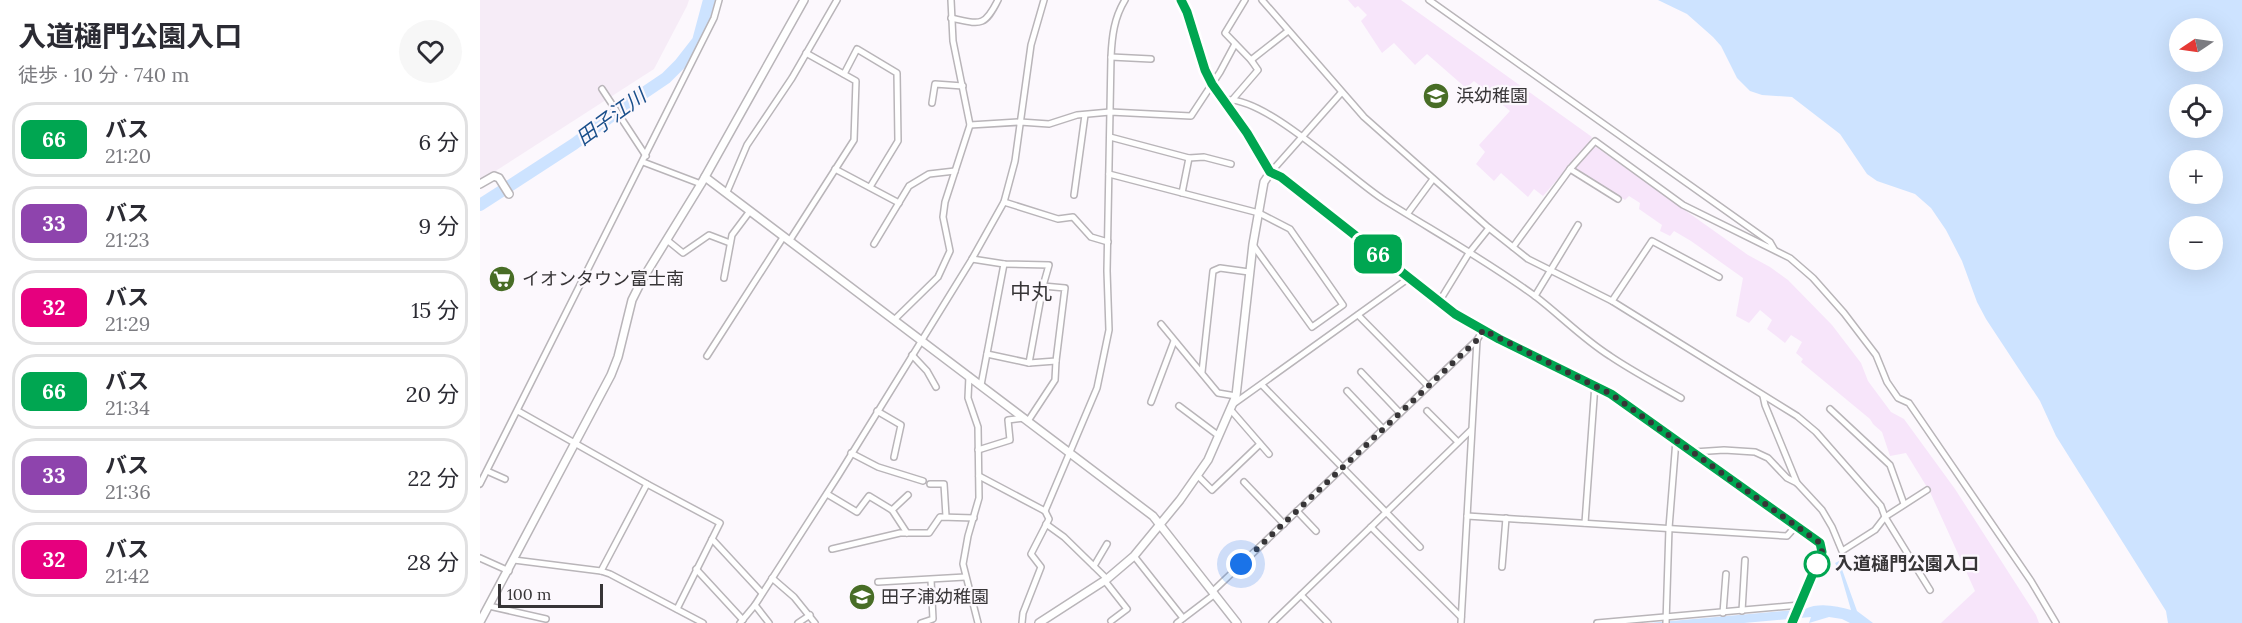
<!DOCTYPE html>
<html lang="ja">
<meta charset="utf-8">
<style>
:root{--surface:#fff;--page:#f7f7f7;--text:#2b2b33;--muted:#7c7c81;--line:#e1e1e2}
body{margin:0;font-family:Lora,"Noto Sans JP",serif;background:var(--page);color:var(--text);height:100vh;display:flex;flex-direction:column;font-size:22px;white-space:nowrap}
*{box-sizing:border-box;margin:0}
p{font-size:20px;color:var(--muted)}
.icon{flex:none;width:33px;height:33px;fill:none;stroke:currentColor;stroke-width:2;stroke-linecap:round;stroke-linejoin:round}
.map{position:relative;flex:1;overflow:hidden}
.side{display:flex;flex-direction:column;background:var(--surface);width:480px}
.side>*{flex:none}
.badge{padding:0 12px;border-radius:9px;font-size:21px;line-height:39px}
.needle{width:39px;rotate:257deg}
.controls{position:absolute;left:1689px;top:18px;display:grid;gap:12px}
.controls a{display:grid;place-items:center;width:54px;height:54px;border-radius:50%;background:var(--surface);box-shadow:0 6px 24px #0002;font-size:30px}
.scale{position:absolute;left:18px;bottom:15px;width:105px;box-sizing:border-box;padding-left:6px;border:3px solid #373537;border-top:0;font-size:16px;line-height:21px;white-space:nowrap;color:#373537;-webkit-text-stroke:4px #fcf8fd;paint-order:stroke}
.you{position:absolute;width:30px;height:30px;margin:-15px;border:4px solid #fff;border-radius:50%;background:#1a73e8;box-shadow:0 0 0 9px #1a73e833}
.map>.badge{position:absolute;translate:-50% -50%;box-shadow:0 0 0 3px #fff}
.round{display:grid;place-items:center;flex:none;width:63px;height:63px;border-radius:32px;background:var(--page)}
.head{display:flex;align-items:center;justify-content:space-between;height:102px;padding:0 18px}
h1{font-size:28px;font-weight:700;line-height:45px}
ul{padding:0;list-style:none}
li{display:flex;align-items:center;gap:18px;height:75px;margin:0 12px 9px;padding:0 6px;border:3px solid var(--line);border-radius:24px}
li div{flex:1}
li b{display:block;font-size:22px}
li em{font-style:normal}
li .badge{min-width:66px;font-weight:700;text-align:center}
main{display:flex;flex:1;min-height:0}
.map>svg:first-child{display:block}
.built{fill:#f6ecf7}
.green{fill:#f7e5fa}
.water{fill:#cde3ff;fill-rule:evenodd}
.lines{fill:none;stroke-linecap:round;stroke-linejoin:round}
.river{stroke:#cde3ff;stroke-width:12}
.minor-casing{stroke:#b9b5b9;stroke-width:8}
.tertiary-casing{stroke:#b9b5b9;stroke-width:10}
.secondary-casing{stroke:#b9b5b9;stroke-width:10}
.minor{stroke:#fff;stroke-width:5}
.tertiary{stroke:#fff;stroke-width:7}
.secondary{stroke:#fff;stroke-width:8}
.line-casing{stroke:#fff;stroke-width:14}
.line{stroke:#00a651;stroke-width:9}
.walk{stroke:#373537;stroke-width:6;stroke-dasharray:0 10.8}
.stop-dot{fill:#fff;stroke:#00a651;stroke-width:3}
.labels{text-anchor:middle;stroke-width:4.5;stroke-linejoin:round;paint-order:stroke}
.poi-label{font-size:18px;fill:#373537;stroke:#fcf8fd;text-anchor:start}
.stop-label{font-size:18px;font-weight:bold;fill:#373537;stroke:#fcf8fd;text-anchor:start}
.water-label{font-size:20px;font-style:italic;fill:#1a4f8b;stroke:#fcf8fd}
.quarter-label{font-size:21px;fill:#373537;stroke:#fcf8fd}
</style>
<main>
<section class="side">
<div class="head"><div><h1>入道樋門公園入口</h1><p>徒歩 · 10 分 · 740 m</p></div><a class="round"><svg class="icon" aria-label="heart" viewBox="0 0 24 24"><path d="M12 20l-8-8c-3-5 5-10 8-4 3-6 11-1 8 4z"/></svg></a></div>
<ul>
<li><span class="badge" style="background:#00a651;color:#fff">66</span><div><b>バス</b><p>21:20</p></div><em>6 分</em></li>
<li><span class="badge" style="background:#8e44ad;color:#fff">33</span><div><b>バス</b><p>21:23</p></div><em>9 分</em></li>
<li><span class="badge" style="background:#e6007e;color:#fff">32</span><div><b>バス</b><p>21:29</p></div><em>15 分</em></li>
<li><span class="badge" style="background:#00a651;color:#fff">66</span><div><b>バス</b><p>21:34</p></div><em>20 分</em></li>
<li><span class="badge" style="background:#8e44ad;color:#fff">33</span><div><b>バス</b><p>21:36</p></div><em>22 分</em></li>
<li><span class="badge" style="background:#e6007e;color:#fff">32</span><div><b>バス</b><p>21:42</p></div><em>28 分</em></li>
</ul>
</section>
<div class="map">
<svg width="1762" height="623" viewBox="0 0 1762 623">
<rect width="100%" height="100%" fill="#fcf8fd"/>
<polygon class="built" points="0,0 209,0 207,6 174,69 0,181"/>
<polygon class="green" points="868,0 921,0 1112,137 1109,142 1268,255 1290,267 1308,280 1352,325 1381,363 1388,381 1411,412 1424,419 1475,489 1556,615 1559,623 1461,623 1495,591 1450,492 1426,453 1410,456 1402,432 1393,424 1390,419 1321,362 1323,359 1316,353 1322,342 1311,335 1305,343 1287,329 1292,320 1280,310 1269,323 1256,316 1263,278 1211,241 1194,231 1190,236 1180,231 1182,225 1159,209 1160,203 1149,196 1145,200 1090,165 1063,196 1054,189 1048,197 1021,173 1014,181 996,164 1005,152 999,145 1030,111 994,81 986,88 947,54 935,65 914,43 902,53 881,21 887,15 878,6 875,8"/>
<g class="water">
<path d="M1178 0H1762V623H1688L1686 611 1576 436 1560 401 1506 319 1497 302 1482 261 1466 230 1451 208 1435 194 1397 181 1387 174 1360 134 1312 97 1282 95 1270 91 1257 78 1241 46 1233 37 1207 14ZM1700 28H1732V62H1700ZM1700 94H1732V128H1700ZM1700 160H1732V194H1700ZM1700 226H1732V260H1700Z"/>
<path d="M1359 561 1377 611 1393 623H1370L1362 619 1349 617 1329 623 1331 617 1264 623H1169L1325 609C1339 602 1357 606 1371 610L1360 572 1355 563Z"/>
</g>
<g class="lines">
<polyline class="river" points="0,205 94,144 146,105 186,78 200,64 218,41 229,0"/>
<defs>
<g id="minor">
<polyline points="765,0 745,33 772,61"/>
<polyline points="782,0 884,117 1009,228 1048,259 1132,301 1317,416 1336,432 1401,506 1405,517 1450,590"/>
<polyline points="949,0 1290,242 1294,249"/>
<path d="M471 18C500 24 504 28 518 0"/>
<polyline points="631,57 671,59"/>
<polyline points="364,74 377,49 417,73 418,141 390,187"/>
<polyline points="122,89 166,156"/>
<polyline points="753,99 778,70 771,60 808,31"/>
<path d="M744 100C785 95 868 177 904 200 955 232 1007 261 1055 296 1080 315 1103 339 1130 356 1152 371 1177 384 1201 398"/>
<polyline points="452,103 455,84 483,86"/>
<polyline points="490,125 540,122 569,124 597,115 630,112 711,116 740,72 755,44"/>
<polyline points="630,137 709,158 724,157 751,164"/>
<polyline points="163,162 221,184"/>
<polyline points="355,169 419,203"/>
<polyline points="1090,169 1138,199"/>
<polyline points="790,173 861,93"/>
<polyline points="629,174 779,213 810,229 863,305 832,327 773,245"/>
<polyline points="247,192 267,145 312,78 357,0"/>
<polyline points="702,193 709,158"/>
<polyline points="594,195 605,115"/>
<polyline points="524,202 578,219 593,217 611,237 628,242"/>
<polyline points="928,213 953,179"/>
<polyline points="187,240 203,253 229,235 250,243"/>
<polyline points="310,240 374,140 376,81 326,53"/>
<polyline points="394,244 429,186 449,174 475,171"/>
<polyline points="1033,247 1090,169 1115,141 1203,205 1310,258 1333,278 1364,313 1396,355 1407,382 1418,398 1429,403 1551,581 1576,623"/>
<polyline points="492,259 524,264 569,265 563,286 585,288 576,361 549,363 507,354"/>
<polyline points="244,278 252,235 270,211"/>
<polyline points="1055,296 1098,225"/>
<polyline points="1132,301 1172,241 1239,277"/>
<polyline points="959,302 989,253 1009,228"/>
<polyline points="878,315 948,386"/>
<polyline points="414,320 458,277 470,251 463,217 465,202 490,125 473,41 471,0"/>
<polyline points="681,324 738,393 756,396"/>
<polyline points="432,355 447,371 456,387"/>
<polyline points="227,356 304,236"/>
<polyline points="549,363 563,286"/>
<polyline points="722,372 733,271 740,268 769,272"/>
<polyline points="881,372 920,413"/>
<polyline points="489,376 488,398 498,427 499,498 488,536 483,564 498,623"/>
<polyline points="501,385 524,264"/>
<polyline points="782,385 940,547"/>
<polyline points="867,391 903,429"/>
<polyline points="1283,396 1285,405 1317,483"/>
<polyline points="671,402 694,341"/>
<polyline points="752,405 929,278"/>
<polyline points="699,406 739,436"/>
<polyline points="750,409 789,454"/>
<polyline points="1350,409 1410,465 1424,504"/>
<polyline points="38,411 167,484 240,523 197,609"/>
<polyline points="397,411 421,425 414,457"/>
<polyline points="947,411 978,442"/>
<polyline points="548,421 575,380 576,361"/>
<polyline points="498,450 530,440 528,420 544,418"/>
<polyline points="1214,452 1244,450 1275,452 1288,458 1307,478 1317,483 1342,510 1352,527 1362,551 1395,530 1405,517 1447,490"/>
<polyline points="371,453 398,467 443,481"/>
<polyline points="7,471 25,479"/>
<polyline points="499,476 565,511 569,519 551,554 561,567 543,613 542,623"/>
<polyline points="718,476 732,490 780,444"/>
<polyline points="764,482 804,524"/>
<polyline points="0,484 234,18 239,0"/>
<polyline points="450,484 464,484 466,516"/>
<polyline points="347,494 377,512 389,496 412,510 427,533"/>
<polyline points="412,510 428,495"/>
<path d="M565 511 617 388 629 330 627 271 631 57C632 36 634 18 645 0"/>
<polyline points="817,511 836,531"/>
<polyline points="987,516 1307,536 1316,526"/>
<polyline points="1105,523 1115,384"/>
<polyline points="566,524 584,537 627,579"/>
<polyline points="891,527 981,617"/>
<polyline points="232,539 282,593"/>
<polyline points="352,549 420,533 449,533 460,517 494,518"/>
<polyline points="654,556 703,618"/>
<polyline points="0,558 29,571"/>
<polyline points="34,560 121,571 130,574 223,623"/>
<polyline points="614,566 627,544"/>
<polyline points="1022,567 1026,518"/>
<polyline points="216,569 263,620"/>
<polyline points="121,571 167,484"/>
<polyline points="292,578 314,597 335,623"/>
<polyline points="625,581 647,609 631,621"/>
<polyline points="398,582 485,577"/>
<polyline points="733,591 997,340"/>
<polyline points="821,595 848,623"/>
<polyline points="275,605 289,623"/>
<polyline points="9,606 66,619"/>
<polyline points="1262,611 1265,560"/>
<polyline points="1243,613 1246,574"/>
<polyline points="260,623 275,605 358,476 492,259 524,202 535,161 551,45 564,0"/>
<polyline points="318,623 330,615"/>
<polyline points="441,623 453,619 451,580"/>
<polyline points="697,623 735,594"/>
<polyline points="792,623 991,430"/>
<polyline points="981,623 997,340 1003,330"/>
<polyline points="1117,623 1320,605"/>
<polyline points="1186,623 1189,528 1196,440"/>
</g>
<g id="tertiary">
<polyline points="225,177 673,516 757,623"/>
<polyline points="0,184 14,176 19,178 29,194"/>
<polyline points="0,622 131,375 138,357 152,300 162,280 221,184 324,0"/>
<polyline points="559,623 627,579 654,556 700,500 728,460 756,396 773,244 784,182 790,173"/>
</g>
<polyline id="secondary" points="701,0 707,12 725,70 732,84 767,133 790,173 801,177 975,314 1019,339 1131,394 1340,543 1342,553 1312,623"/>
</defs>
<use href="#minor" class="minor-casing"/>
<use href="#tertiary" class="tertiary-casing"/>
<use href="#secondary" class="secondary-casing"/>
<use href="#minor" class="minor"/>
<use href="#tertiary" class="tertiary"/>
<use href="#secondary" class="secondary"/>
</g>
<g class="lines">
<defs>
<polyline id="line" points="701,0 707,12 725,70 732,84 767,133 790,172 801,177 975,314 1019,339 1131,394 1340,543 1342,552 1312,623"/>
</defs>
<use href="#line" class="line-casing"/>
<use href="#line" class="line"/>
<polyline class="walk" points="761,564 997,340 1003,330 1131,394 1340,543 1342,552 1334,570 1337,564"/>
</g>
<defs>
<symbol id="school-disc" viewBox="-11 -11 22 22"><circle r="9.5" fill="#486d26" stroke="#fcf8fd"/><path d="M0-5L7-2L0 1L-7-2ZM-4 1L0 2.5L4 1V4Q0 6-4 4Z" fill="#fff"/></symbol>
<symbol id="supermarket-disc" viewBox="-11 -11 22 22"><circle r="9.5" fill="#486d26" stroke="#fcf8fd"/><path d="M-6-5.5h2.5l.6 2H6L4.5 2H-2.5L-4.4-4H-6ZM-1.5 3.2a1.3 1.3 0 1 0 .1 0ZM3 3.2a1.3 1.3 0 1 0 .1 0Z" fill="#fff"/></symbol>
</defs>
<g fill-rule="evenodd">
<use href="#school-disc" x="941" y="81" width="30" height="30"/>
<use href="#supermarket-disc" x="7" y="264" width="30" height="30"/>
<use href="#school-disc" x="367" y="582" width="30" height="30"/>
</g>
<circle class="stop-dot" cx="1337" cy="564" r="12"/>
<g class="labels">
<g class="poi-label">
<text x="976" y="102">浜幼稚園</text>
<text x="42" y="285">イオンタウン富士南</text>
<text x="401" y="603">田子浦幼稚園</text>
</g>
<g class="stop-label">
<text x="1355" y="570">入道樋門公園入口</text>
</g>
<g class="water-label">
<text transform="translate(131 117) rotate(-36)" y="7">田子江川</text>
</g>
<g class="quarter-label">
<text x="551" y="299">中丸</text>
</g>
</g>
</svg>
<div class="controls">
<a><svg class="needle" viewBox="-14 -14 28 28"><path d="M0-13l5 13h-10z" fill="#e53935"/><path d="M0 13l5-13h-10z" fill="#7c7c81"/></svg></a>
<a><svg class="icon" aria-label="locate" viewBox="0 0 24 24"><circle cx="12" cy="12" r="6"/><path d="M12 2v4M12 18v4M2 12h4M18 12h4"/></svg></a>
<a>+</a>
<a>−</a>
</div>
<div class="scale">100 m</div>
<div class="you" style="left:761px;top:564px"></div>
<b class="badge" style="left:898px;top:254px;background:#00a651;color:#fff">66</b>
</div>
</main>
